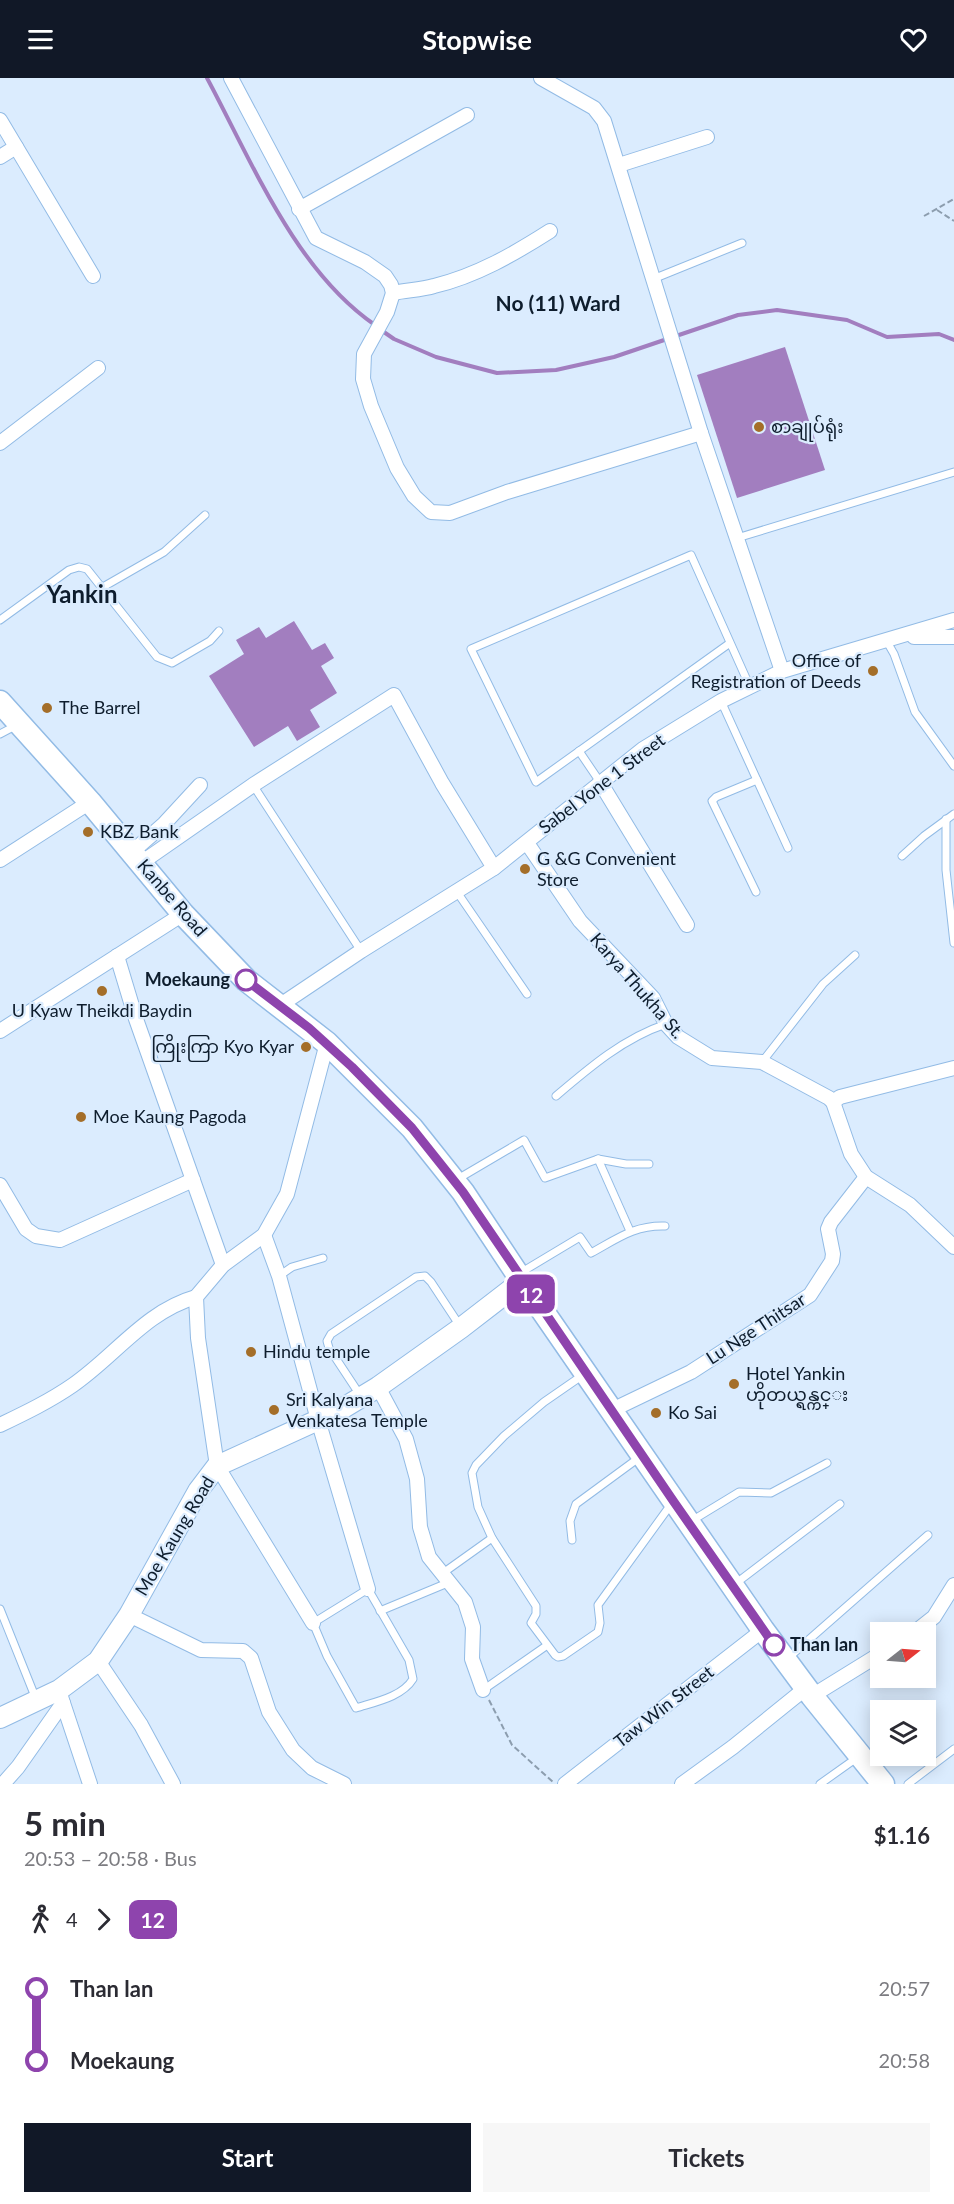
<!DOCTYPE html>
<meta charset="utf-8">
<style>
:root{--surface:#fff;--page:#f7f7f7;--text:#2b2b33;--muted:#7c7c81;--accent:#111827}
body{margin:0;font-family:Lato,"Noto Sans Myanmar",sans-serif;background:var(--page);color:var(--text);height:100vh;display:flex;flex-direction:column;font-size:22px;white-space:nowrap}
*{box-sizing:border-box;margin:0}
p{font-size:20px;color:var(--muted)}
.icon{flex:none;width:33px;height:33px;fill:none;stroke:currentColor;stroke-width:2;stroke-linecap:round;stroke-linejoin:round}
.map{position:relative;height:1706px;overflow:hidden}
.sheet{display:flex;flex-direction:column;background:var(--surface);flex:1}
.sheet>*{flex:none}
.badge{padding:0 12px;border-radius:9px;font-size:21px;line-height:39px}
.needle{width:39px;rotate:73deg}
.fabs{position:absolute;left:870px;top:1544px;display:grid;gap:12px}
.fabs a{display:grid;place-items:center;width:66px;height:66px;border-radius:0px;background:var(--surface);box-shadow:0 3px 15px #0003;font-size:30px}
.map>.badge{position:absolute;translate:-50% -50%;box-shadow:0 0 0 3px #fff}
.legs{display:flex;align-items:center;gap:9px;height:66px;padding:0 24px;font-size:20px}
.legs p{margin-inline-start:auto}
.headline{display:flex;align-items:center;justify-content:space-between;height:102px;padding:0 24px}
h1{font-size:33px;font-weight:700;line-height:45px}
.primary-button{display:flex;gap:12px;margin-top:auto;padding:12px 24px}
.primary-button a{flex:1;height:69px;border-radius:0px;background:var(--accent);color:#fff;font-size:24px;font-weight:700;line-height:69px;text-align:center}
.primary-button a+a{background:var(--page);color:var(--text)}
ul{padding:0 24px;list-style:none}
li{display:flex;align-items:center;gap:21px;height:72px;font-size:22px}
li i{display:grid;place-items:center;width:9px;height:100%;margin:0 8px;background:currentColor}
li i::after{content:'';width:15px;height:15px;margin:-8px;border:4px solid;border-radius:50%;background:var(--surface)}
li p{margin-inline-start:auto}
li:first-child i{background:linear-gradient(#0000 50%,currentColor 0)}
li:last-child i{background:linear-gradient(currentColor 50%,#0000 0)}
header{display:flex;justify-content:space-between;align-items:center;height:78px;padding:0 24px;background:var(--accent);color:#fff;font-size:27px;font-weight:700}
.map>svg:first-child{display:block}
.water{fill:#a27ebf}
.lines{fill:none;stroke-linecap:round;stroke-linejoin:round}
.stream{stroke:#a27ebf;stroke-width:4}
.lane-casing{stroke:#92bbe5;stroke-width:9}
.street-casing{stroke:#92bbe5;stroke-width:16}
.secondary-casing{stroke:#92bbe5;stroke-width:22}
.primary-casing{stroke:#92bbe5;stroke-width:25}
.path{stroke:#8c9dae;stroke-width:2;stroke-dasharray:6 3;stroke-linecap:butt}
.lane{stroke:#fff;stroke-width:7}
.street{stroke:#fff;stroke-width:14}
.secondary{stroke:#fff;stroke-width:20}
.primary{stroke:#fff;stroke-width:22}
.line-1-casing{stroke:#fff;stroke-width:14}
.line-1{stroke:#8e44ad;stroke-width:9}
.poi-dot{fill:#a46e29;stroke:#dbecfe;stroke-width:2}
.stop-1-dot{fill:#fff;stroke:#8e44ad;stroke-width:3}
.labels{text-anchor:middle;stroke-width:4.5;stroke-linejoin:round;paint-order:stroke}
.poi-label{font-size:18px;fill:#0e1d2d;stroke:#dbecfe;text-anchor:start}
.street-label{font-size:18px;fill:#0e1d2d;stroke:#dbecfe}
.stop-label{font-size:18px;font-weight:bold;fill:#0e1d2d;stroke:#dbecfe;text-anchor:end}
.quarter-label{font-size:21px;font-weight:bold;fill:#0e1d2d;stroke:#dbecfe}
.district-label{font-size:24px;font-weight:bold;fill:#0e1d2d;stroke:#dbecfe}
</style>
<header><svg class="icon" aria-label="menu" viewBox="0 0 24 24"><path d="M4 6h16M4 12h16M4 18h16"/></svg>Stopwise<svg class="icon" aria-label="heart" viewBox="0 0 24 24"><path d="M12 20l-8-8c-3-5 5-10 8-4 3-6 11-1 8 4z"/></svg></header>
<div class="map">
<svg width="954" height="1706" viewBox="0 0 954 1706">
<rect width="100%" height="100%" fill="#dbecfe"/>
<g class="water">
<polygon points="785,269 825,392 737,420 697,297"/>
<polygon points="294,543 312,572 325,565 334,580 321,588 337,615 310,632 320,649 297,663 288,648 254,669 209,598 244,576 236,562 259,549 266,560"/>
</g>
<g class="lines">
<g class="stream">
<path d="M207 0C252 84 295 192 375 247"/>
<polyline points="381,252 394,261 436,279 497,295 556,292 614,279 738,237 777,232 847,242 887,259 939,256 954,262"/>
</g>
<defs>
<g id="lane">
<polyline points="653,201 742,165"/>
<polyline points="737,460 954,394"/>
<polyline points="103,509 164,474 205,437"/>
<polyline points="0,542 69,492 79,489 87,491 157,579 172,585 210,563 219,553"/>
<polyline points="886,562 894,576 915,634 954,688"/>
<polyline points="730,565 536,704 471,571 691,477 750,609"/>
<polyline points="721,623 788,770"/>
<polyline points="0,656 17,647"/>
<polyline points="579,673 600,704"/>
<polyline points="253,707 361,873"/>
<polyline points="946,741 946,792 954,865"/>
<polyline points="902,778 924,758 954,736"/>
<polyline points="457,814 527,916"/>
<polyline points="756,814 712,723 716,719 757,702"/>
<polyline points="762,984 823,906 855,877"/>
<path d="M556 1018C590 989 624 960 666 946"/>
<polyline points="598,1081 630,1153"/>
<polyline points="456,1102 524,1062 545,1100 598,1081 626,1086 649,1086"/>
<path d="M520 1195 580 1159 591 1175C617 1161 634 1147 665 1148"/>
<polyline points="279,1198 292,1189 323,1180"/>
<polyline points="583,1297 544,1324 504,1358 476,1387 472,1395 478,1429 492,1460 536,1528 536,1536 531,1545 555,1577 558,1579 563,1578 598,1554 600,1545 598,1527 672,1425"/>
<polyline points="360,1317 329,1270 327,1263 331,1256 416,1199 425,1198 431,1204 460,1248"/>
<polyline points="693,1442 739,1414 771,1415 827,1385"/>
<polyline points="572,1462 570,1443 576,1426 640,1379"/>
<polyline points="443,1495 492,1460"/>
<polyline points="735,1506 840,1426"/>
<path d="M368 1511 409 1582 413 1601C402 1619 375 1624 356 1630L327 1578 313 1545Z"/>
<polyline points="0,1531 36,1621"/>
<polyline points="380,1533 450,1504"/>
<polyline points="788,1580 928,1457"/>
<polyline points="483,1612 546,1568"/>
<polyline points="820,1706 858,1679"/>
<polyline points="908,1706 954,1671"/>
</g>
<g id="street">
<polyline points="231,0 316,160 365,184 385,198 391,207 393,215 387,234 364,276 363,301 371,328 397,390 414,418 431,434 450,435 507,414 701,355"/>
<polyline points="541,0 594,30 604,43 701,355 782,593"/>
<polyline points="0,42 93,198"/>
<polyline points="0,79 16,69"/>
<polyline points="619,87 707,59"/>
<polyline points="299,131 467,37"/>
<path d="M393 215C406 212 421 212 434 208 476 198 514 176 550 153"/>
<polyline points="0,365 98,290"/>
<polyline points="914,559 954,559"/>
<polyline points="600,704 687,847"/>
<polyline points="527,765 580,843 653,920 666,946 678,959 712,980 762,984 829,1020 833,1024 851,1076 866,1099 910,1127 954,1169"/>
<polyline points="132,774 164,746 200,707"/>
<polyline points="0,782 90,724"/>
<polyline points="141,785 253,707 394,617 442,705 494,790"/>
<polyline points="117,878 136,941 223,1187"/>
<polyline points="279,928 361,873 494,790 643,671 721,623 782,593 954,542"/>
<polyline points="0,953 183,836"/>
<polyline points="833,1024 840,1019 954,990"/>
<polyline points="0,1107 26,1151 36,1158 60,1162 193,1102"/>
<polyline points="264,1157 279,1198 318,1342 368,1511"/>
<polyline points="378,1309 406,1361 417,1401 420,1449 429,1479 465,1524 473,1549 472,1581 483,1612"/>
<polyline points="612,1332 691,1294 810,1217 832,1183 833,1176 828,1151 831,1144 866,1099"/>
<path d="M0 1347C25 1335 50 1323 73 1307 115 1278 146 1233 196 1219"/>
<polyline points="129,1537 201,1572 243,1573 251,1580 269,1634 293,1672 312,1690 344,1706"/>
<polyline points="313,1545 217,1388 198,1260 196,1219 223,1187 264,1157 287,1116 327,965"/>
<polyline points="915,1554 934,1539 954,1507"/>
<polyline points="98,1583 141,1647 173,1706"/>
<polyline points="812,1618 880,1576"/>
<polyline points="63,1625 90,1706"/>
<polyline points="3,1706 18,1689 63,1625 59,1612"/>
<polyline points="565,1706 763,1552"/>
<polyline points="682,1706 733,1669 806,1610"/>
</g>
<polyline id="secondary" points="0,1640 59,1612 98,1583 129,1537 198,1413 217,1388 340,1332 378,1309 461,1250 522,1203"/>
<polyline id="primary" points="0,624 90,724 183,836 246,902 327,965 412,1050 463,1114 522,1203 763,1552 812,1618 883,1706"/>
</defs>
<use href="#lane" class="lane-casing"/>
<use href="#street" class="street-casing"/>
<use href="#secondary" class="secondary-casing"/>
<use href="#primary" class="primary-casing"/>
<g class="path">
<polyline points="937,132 954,143"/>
<polyline points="924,138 954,121"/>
<polyline points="489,1622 512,1667 553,1704"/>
</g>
<use href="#lane" class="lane"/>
<use href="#street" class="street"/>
<use href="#secondary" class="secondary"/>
<use href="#primary" class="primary"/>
</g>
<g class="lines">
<defs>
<polyline id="line-1" points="246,902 309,950 352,989 412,1050 463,1114 674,1424 774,1567"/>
</defs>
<use href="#line-1" class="line-1-casing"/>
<use href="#line-1" class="line-1"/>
</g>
<g class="poi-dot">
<circle cx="759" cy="349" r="6"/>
<circle cx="873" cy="593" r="6"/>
<circle cx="47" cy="630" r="6"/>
<circle cx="88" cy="754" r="6"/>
<circle cx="525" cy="791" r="6"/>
<circle cx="102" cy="913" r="6"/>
<circle cx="306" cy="969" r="6"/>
<circle cx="81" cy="1039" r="6"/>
<circle cx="251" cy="1274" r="6"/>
<circle cx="734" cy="1306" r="6"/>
<circle cx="274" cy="1332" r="6"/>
<circle cx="656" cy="1335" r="6"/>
</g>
<g class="stop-1-dot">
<circle cx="246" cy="902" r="10"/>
<circle cx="774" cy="1567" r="10"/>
</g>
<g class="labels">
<g class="poi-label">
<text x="771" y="355">စာချုပ်ရုံး</text>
<text x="861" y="589" text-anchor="end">Office of<tspan x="861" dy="21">Registration of Deeds</tspan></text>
<text x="59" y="636">The Barrel</text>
<text x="100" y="760">KBZ Bank</text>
<text x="537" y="787">G &amp;G Convenient<tspan x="537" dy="21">Store</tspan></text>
<text x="102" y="939" text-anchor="middle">U Kyaw Theikdi Baydin</text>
<text x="294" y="975" text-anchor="end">ကြိုးကြာ Kyo Kyar</text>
<text x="93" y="1045">Moe Kaung Pagoda</text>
<text x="263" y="1280">Hindu temple</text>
<text x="746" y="1302">Hotel Yankin<tspan x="746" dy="21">ဟိုတယ္ရန္ကင္း</tspan></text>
<text x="286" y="1328">Sri Kalyana<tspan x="286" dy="21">Venkatesa Temple</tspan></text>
<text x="668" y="1341">Ko Sai</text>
</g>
<g class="street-label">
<text transform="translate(602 706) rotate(-37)" y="6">Sabel Yone 1 Street</text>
<text transform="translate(172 820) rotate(49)" y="6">Kanbe Road</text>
<text transform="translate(637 908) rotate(49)" y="6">Karya Thukha St.</text>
<text transform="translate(756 1251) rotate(-33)" y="6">Lu Nge Thitsar</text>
<text transform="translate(175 1458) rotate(-59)" y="6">Moe Kaung Road</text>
<text transform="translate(664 1629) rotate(-38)" y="6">Taw Win Street</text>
</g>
<g class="stop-label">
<text x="230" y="908">Moekaung</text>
<text x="790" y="1573" text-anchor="start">Than lan</text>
</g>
<g class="quarter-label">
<text x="558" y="233">No (11) Ward</text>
</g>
<g class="district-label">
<text x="82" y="525">Yankin</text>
</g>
</g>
</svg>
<div class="fabs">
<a><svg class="needle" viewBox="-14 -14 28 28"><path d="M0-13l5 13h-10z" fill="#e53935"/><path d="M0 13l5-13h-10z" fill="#7c7c81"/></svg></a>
<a><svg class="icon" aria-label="layers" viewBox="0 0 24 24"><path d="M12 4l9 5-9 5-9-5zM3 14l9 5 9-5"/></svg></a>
</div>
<b class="badge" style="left:531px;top:1216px;background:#8e44ad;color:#fff">12</b>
</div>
<section class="sheet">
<div class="headline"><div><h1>5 min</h1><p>20:53 – 20:58 · Bus</p></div><b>$1.16</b></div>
<div class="legs"><svg class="icon" aria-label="walk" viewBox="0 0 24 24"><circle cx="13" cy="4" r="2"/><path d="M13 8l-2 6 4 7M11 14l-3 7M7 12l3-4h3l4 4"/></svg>4<svg class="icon" aria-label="forward" viewBox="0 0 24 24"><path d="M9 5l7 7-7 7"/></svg><b class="badge" style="background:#8e44ad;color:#fff">12</b></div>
<ul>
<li><i style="color:#8e44ad"></i><b>Than lan</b><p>20:57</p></li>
<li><i style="color:#8e44ad"></i><b>Moekaung</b><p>20:58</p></li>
</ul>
<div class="primary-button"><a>Start</a><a>Tickets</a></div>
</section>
